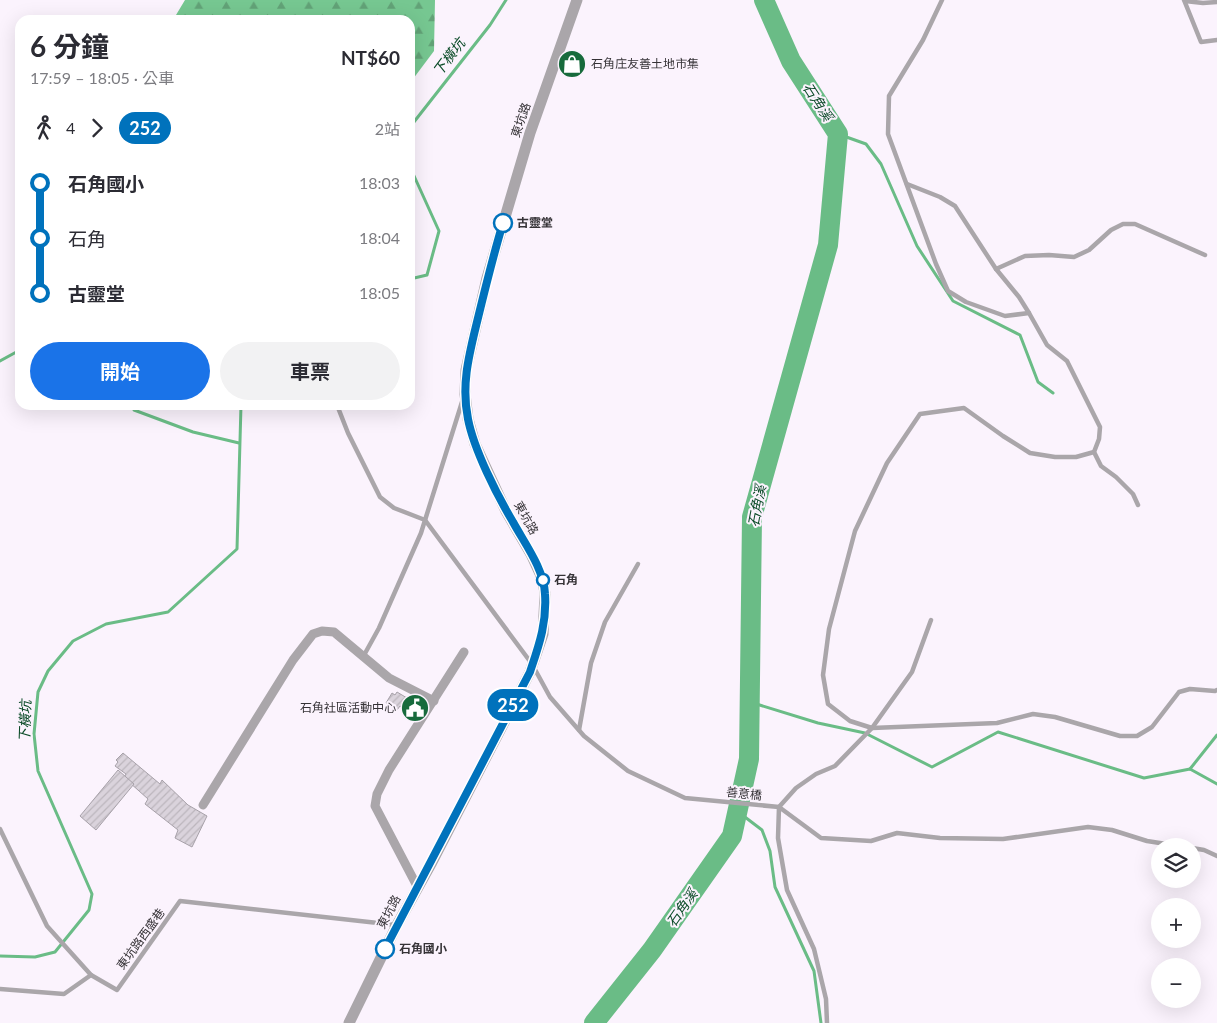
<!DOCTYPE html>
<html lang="zh-TW">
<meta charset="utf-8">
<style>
:root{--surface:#fff;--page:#f2f2f3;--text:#2b2b33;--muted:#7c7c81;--accent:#1a73e8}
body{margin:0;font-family:Lato,"Noto Sans TC",sans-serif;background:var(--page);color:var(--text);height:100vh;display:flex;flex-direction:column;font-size:19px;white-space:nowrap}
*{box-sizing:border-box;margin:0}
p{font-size:16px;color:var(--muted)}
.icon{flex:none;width:28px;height:28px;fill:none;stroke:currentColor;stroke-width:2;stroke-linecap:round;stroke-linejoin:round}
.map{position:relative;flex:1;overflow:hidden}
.drawer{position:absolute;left:15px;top:15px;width:400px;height:395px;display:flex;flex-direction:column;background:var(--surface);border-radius:15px;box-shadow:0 5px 20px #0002}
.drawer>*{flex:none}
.badge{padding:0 10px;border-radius:16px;font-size:18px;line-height:32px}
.controls{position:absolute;left:1151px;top:838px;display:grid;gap:10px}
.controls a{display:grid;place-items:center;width:50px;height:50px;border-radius:50%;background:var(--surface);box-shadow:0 5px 20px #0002;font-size:25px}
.map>.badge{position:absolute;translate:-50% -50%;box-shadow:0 0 0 2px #fff}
.legs{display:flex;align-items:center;gap:8px;height:55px;padding:0 15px;font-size:16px}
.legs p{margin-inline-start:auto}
.head{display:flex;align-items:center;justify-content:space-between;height:85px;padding:0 15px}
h1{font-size:28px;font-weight:700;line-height:38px}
.button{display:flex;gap:10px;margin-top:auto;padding:10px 15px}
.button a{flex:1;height:58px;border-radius:30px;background:var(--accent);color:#fff;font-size:20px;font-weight:700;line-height:58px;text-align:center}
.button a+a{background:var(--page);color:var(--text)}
ul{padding:0 15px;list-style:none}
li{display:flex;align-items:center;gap:18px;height:55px;font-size:19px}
li i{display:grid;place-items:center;width:8px;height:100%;margin:0 6px;background:currentColor}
li i::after{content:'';width:12px;height:12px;margin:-6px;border:4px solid;border-radius:50%;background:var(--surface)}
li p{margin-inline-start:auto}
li:first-child i{background:linear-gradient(#0000 50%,currentColor 0)}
li:last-child i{background:linear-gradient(currentColor 50%,#0000 0)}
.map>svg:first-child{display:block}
.forest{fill:url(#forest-firs)}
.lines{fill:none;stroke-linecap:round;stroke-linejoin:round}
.stream{stroke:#6abc86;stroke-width:3}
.river{stroke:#6abc86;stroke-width:20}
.building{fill:url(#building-hatch);stroke:#a7a1a9}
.service{stroke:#aaa6aa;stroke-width:4.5}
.minor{stroke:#aaa6aa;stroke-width:9}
.tertiary{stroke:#aaa6aa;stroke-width:11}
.line-1-casing{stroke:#fff;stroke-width:11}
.line-1{stroke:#0072bc;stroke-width:8}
.stop-1-dot{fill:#fff;stroke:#0072bc;stroke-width:2.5}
.labels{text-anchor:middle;stroke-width:4;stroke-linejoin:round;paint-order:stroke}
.poi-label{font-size:12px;fill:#353236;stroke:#fbf3fd;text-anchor:start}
.street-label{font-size:12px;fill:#353236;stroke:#fbf3fd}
.stop-label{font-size:12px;font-weight:bold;fill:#353236;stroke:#fbf3fd;text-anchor:start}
.water-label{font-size:14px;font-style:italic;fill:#0b4b28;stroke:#fbf3fd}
</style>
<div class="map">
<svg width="1217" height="1023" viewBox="0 0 1217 1023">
<defs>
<pattern id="forest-firs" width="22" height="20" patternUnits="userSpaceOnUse" patternTransform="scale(1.25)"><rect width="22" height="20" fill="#76c791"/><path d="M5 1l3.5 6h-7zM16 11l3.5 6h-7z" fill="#62a277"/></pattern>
<pattern id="building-hatch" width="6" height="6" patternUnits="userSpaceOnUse" patternTransform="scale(1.25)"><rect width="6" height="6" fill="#dad3dc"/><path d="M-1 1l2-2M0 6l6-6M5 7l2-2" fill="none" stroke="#bcb6bd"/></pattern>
</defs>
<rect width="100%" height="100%" fill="#fbf3fd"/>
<polygon class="forest" points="185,0 435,0 434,51 410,83 410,20 173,20"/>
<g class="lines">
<g class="stream">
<polyline points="410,127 490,25 506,0"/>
<polyline points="838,134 866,144 881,164 917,246 953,301 1020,335 1038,382 1053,393"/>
<polyline points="410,167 439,231 427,275 410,279"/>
<polyline points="0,361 20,350"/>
<polyline points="132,405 134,410 193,432 239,443"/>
<polyline points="750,702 818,723 865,733 932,767 998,732 1144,778 1190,769 1217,784"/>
<polyline points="1190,769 1217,735"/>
<polyline points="737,811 762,830 770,851 775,887 814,971 821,1023"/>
<polyline points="0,956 35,957 55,952 89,910 92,894 38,771 34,734 38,692 48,671 73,641 106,624 168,612 237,549 241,405"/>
</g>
<polyline class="river" points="594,1023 652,950 732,836 749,759 752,517 828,245 838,134 791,61 764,0"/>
</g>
<g class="building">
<polygon points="397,692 417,704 419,701 428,707 418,723 409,718 412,713 400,706 397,710 386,703 392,693 395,695"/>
<polygon points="123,753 160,784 162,780 188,805 207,816 192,847 175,838 178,830 145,804 148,799 129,782 127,786 122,781 126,774 115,766 118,762 116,760"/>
<polygon points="118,770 134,784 96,830 80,816"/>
</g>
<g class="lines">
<g class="service">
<polyline points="942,0 923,40 889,96 888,134 936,264 948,291 966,302 1005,316 1029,313"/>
<polyline points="1184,0 1201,42 1217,40"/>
<polyline points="1185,1 1203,3 1217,2"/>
<polyline points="907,184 940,197 955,206 996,269 1019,297 1029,313 1047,345 1067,361 1100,427 1099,439 1094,452 1101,466 1116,477 1133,494 1138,505"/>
<polyline points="996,269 1025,256 1049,255 1074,257 1089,250 1111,230 1123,224 1135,224 1205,255"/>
<polyline points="337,405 348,433 380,497 394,508 425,520 532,664 550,697 584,736 628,771 685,798 779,807 821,838 871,841 897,833 940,838 1003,839 1088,827 1112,830 1147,841 1179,846"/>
<polyline points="1094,452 1076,457 1055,457 1030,453 1003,436 964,408 920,414 887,463 855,531 829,629 823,675 828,704 850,721 872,728 997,723 1033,714 1055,717 1120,736 1137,736 1152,727 1179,692 1190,689 1215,691 1217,690"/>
<polyline points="363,657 379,628 421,533 462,402"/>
<polyline points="579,730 591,663 605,622 638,564"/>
<polyline points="0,829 47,926 91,975"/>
<polyline points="1192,848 1204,850 1217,856"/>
<polyline points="0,989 64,994 91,975 117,990 180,901 396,925"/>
<polyline points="827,1023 826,999 814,949 787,890 778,838 779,807 796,788 816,774 835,766 872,728 912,672 931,620"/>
</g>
<g class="minor">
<polyline points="203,805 293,660 313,634 322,631 334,632 389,678 434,701"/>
<polyline points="418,888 375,806 377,794 389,770 464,652"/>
</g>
<polyline class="tertiary" points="349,1023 397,925 432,862 530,672 543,634 545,594 543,580 531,554 506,511 475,444 468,419 465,394 466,370 487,278 530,133 577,0"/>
</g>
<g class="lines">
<defs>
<path id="line-1" d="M385 949 530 672C539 645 547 623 545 594 544 569 525 544 513 522 497 495 474 450 468 419 461 385 469 355 477 322 485 289 493 256 503 223"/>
</defs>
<use href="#line-1" class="line-1-casing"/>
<use href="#line-1" class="line-1"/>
</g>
<defs>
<symbol id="shop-disc" viewBox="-11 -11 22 22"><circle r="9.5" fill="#176b3c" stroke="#fbf3fd"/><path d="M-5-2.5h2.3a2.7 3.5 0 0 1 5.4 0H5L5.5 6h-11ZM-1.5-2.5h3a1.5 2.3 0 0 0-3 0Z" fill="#fff"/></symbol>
<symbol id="civic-disc" viewBox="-11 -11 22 22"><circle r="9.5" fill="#176b3c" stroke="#fbf3fd"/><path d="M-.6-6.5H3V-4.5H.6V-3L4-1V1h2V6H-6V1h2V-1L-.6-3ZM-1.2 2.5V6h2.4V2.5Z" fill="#fff"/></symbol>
</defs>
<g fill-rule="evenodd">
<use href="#shop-disc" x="556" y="48" width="32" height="32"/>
<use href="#civic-disc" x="399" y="692" width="32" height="32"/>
</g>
<g class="stop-1-dot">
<circle cx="503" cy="223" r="9"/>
<circle cx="543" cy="580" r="6"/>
<circle cx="385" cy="949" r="9"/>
</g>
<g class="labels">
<g class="poi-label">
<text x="591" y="68">石角庄友善土地市集</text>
<text x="396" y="712" text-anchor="end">石角社區活動中心</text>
</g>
<g class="street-label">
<text transform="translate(521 120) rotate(-71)" y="4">東坑路</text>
<text transform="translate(526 518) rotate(61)" y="4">東坑路</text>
<text transform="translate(744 794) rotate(6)" y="4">善意橋</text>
<text transform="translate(389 912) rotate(-62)" y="4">東坑路</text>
<text transform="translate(141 939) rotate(-54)" y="4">東坑路西盛巷</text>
</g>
<g class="stop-label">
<text x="517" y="227">古靈堂</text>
<text x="554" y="584">石角</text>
<text x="399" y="953">石角國小</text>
</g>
<g class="water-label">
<text transform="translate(449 57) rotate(-53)" y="5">下橫坑</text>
<text transform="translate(818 102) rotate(57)" y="5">石角溪</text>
<text transform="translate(757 506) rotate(-79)" y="5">石角溪</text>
<text transform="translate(25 721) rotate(-88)" y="5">下橫坑</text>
<text transform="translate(682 908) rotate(-55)" y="5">石角溪</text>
</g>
</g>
</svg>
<div class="controls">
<a><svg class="icon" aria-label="layers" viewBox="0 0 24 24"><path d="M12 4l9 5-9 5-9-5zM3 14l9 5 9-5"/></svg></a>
<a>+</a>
<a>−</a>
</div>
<b class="badge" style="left:513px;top:705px;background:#0072bc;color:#fff">252</b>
<section class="drawer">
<div class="head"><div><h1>6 分鐘</h1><p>17:59 – 18:05 · 公車</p></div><b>NT$60</b></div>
<div class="legs"><svg class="icon" aria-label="walk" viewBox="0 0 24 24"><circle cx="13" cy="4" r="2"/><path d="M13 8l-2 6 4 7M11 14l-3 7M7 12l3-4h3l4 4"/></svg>4<svg class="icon" aria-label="forward" viewBox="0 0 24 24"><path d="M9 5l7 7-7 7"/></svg><b class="badge" style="background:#0072bc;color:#fff">252</b><p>2站</p></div>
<ul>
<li><i style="color:#0072bc"></i><b>石角國小</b><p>18:03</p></li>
<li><i style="color:#0072bc"></i><span>石角</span><p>18:04</p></li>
<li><i style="color:#0072bc"></i><b>古靈堂</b><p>18:05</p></li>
</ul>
<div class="button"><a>開始</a><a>車票</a></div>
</section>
</div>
